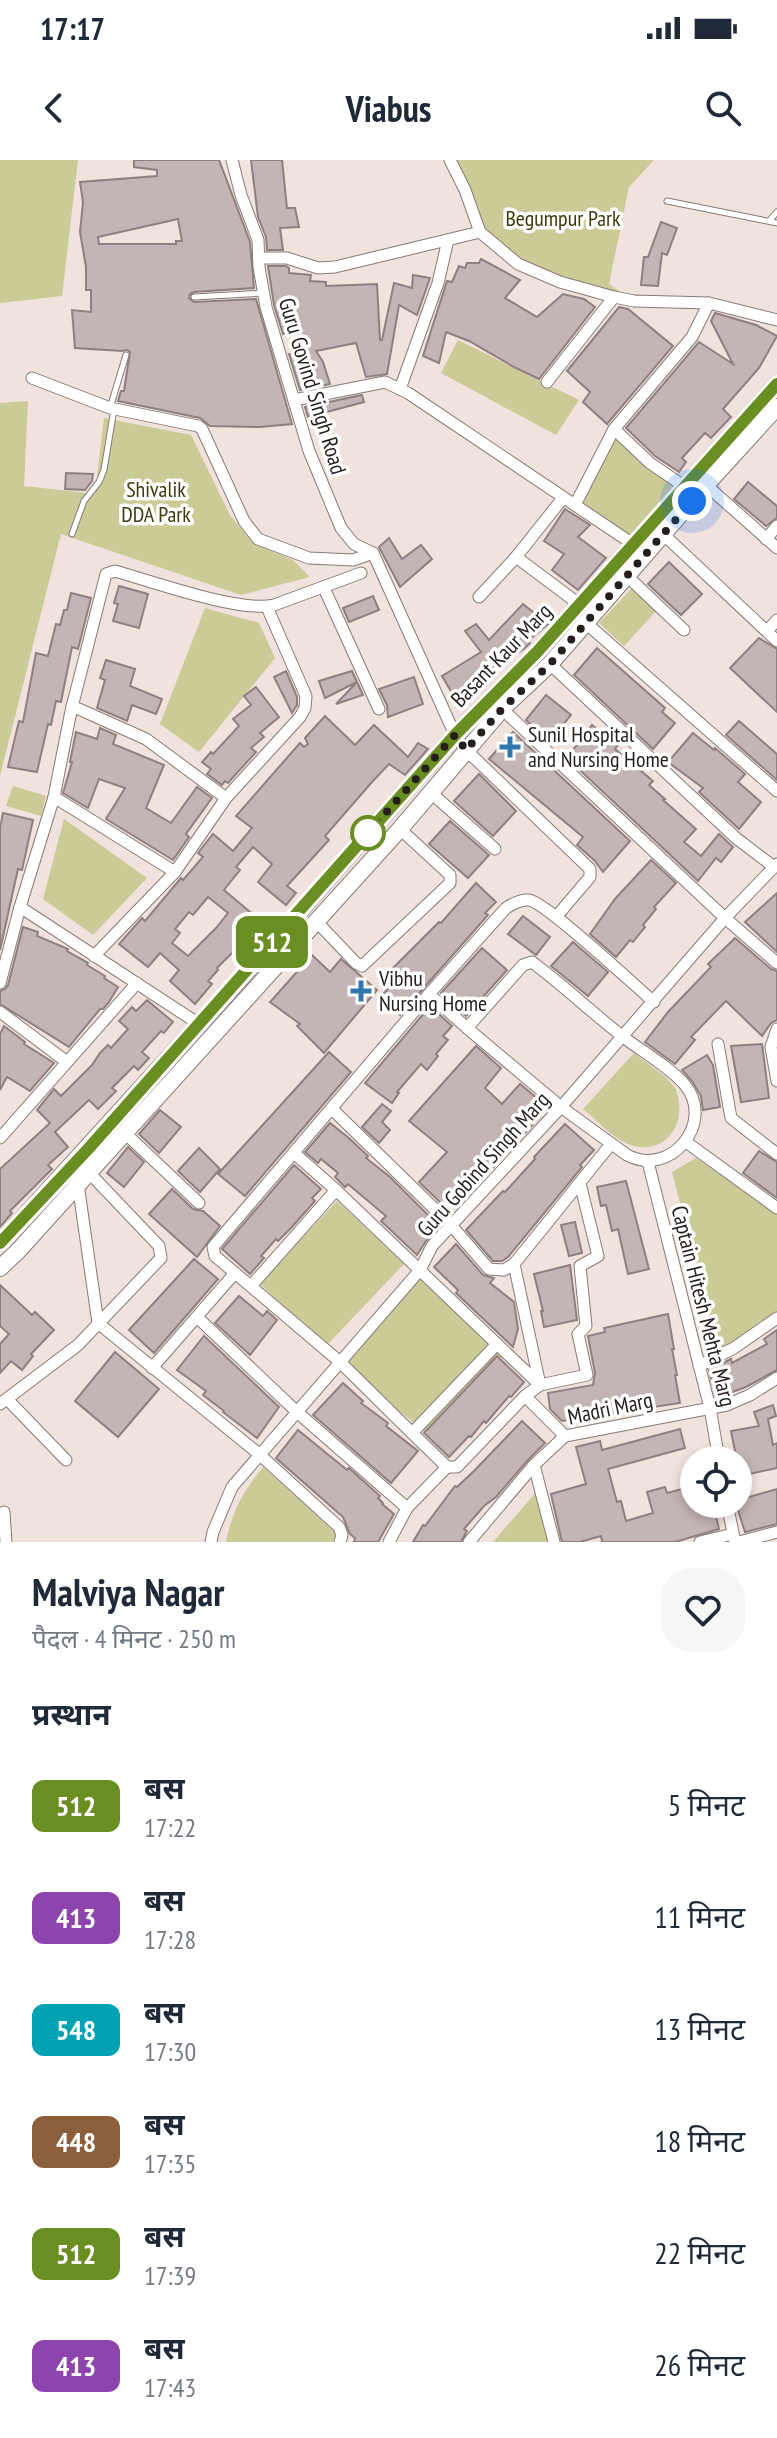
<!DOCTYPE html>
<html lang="hi">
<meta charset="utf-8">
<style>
:root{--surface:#fff;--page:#f6f6f7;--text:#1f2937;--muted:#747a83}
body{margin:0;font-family:"PT Sans Narrow","Noto Sans Devanagari",sans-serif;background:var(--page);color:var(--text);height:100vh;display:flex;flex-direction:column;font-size:30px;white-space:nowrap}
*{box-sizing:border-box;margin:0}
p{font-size:26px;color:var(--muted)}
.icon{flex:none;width:44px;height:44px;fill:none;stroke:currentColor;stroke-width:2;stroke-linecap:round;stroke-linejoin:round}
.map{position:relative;height:1382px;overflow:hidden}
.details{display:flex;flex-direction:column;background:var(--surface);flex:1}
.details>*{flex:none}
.badge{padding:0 16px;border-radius:12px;font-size:28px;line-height:52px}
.tools{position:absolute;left:680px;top:1286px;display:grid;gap:16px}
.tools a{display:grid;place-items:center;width:72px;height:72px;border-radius:50%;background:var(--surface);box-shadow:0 4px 12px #0003;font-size:40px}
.you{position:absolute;width:40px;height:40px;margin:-20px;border:6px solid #fff;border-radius:50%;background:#1a73e8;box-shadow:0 0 0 12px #1a73e833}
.map>.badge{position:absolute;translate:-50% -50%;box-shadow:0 0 0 4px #fff}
h2{padding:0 32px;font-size:30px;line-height:72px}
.round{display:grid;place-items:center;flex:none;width:84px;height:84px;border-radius:32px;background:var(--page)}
.headline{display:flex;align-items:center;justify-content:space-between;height:136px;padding:0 32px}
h1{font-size:38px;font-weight:700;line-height:60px}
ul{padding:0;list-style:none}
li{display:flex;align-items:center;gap:24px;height:112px;padding:0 32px}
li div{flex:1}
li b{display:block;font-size:30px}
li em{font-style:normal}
li .badge{min-width:88px;font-weight:700;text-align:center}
.status{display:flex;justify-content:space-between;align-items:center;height:56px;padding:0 40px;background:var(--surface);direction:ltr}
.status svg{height:22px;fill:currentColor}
header{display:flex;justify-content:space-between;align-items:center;height:104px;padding:0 32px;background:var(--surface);font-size:36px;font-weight:700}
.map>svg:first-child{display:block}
.green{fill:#cacb96}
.building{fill:#c3b4b5;stroke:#8e8081;stroke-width:2;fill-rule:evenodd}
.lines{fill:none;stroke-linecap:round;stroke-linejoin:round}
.service-casing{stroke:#877a75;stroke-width:7}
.minor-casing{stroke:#877a75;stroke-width:13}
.secondary-casing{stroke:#877a75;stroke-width:18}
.service{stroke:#fff;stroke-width:5}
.minor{stroke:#fff;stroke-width:11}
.secondary{stroke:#fff;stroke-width:16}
.line-casing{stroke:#fff;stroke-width:18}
.line{stroke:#6b8e23;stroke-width:12}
.walk{stroke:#241f1d;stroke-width:8;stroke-dasharray:0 14.4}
.poi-dot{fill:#2f77ac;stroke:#fff;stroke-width:3}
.stop-dot{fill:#fff;stroke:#6b8e23;stroke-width:4}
.labels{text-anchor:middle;stroke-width:7;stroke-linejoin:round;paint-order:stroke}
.park-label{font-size:22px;fill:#3c3c0c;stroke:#fff}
.street-label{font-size:22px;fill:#241f1d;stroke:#fff}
.poi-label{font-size:22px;fill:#241f1d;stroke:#fff;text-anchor:start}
</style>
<div class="status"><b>17:17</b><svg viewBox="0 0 49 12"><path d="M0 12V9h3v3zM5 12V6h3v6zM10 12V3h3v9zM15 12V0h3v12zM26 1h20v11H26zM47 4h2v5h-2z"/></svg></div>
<header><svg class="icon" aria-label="back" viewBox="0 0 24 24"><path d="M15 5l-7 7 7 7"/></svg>Viabus<svg class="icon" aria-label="search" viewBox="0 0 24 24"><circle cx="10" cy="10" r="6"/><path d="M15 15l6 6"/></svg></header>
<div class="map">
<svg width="777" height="1382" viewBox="0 0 777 1382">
<rect width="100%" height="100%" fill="#f0e2dc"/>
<g class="green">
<polygon points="0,0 78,0 62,136 0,143"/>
<polygon points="453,0 654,0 629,27 609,124 634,141 519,104 486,79"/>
<polygon points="458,180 579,240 556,275 441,213"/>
<polygon points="28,241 24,326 95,334 104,258 191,275 230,355 253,383 293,400 310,417 241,435 61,374 0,616 0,243"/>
<polygon points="614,269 680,331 633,384 575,345"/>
<polygon points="633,427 657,450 624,486 599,463"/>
<polygon points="205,448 259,463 275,498 199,592 160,564"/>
<polygon points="13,626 46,636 41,656 6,646"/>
<polygon points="64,659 147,718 93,775 43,739"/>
<path d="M634 893C646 903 663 913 673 925 677 929 678 937 679 942 683 973 658 996 628 984 612 978 597 960 583 949Z"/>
<polygon points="696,998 777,1053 777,1164 720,1197 672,1012"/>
<polygon points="337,1041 404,1104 326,1186 259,1123"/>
<polygon points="420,1110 510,1188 431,1277 340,1202"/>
<path d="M263 1307 336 1373 333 1382H226C233 1349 242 1333 263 1307Z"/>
<polygon points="538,1330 549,1382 493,1382"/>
</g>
<g class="building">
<path d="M134 0H219L250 82 254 128 194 132 190 134 189 138 194 142 256 139 292 264 260 267 210 266 200 258 118 241 121 231H124L130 192 127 190 122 191 75 188 72 150 91 152V130H86V107L80 72 83 42 80 22 157 16V10L134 7ZM178 59 182 81H176V84H99L98 77Z"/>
<polygon points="251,0 282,0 287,48 295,48 299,67 280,68 283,90 267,90 266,77 258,57"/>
<polygon points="661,62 677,68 667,95 662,93 658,126 641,125 644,97 648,97"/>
<polygon points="481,99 520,120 505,138 537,157 563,134 584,139 595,147 539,219 514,207 469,181 446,172 439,203 423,196 447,121 452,122 459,106 465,108 467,103 479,103"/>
<polygon points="268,106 286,106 289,108 289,113 311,115 310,121 326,122 326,126 377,124 380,180 382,180 394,123 412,128 413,115 430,118 417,155 399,145 387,214 366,217 356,183 316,191 323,202 330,224 300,230 289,194 302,195 297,170 283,174 274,145"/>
<polygon points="619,147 628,149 673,186 607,264 583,242 590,232 567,211"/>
<polygon points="715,153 756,165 777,176 759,208 723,249 731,257 711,278 705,273 693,286 682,298 686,302 679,312 655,296 626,268 699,182 733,204 711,161"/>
<polygon points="362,235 364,242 308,257 305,247"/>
<polygon points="66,313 93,314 92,321 85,330 65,329"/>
<polygon points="748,322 777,346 777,358 766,366 734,339"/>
<polygon points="565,349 590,365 578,377 606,398 578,430 552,410 564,394 544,381"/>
<polygon points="389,378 402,399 421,385 432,399 400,427 379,387"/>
<polygon points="669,402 702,434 681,455 648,424"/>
<polygon points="119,426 148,434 139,468 113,461 118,444 114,443"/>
<polygon points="71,433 91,438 78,489 72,487 61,542 56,541 51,565 48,564 37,612 8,607 19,561 23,562 36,493 48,496 56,464 60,465 64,450 67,450"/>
<polygon points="373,436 379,450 349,462 343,448"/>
<polygon points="523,444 548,464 528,481 530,483 525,488 506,502 461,548 442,516 481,492 465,471 476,464 489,480"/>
<polygon points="759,478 777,489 777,552 730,508"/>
<polygon points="597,488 665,548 662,552 675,563 653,589 574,515"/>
<polygon points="106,500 135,509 130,526 162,539 156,554 132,545 127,561 97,548 105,520 100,518"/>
<polygon points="286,511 297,537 297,545 292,553 274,517"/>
<polygon points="352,511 363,535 336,544 357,522 325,538 319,521"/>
<polygon points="414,517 423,544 388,557 387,545 379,529"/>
<polygon points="256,527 279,557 260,573 264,577 251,588 256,592 228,623 225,621 222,625 207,614 211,609 202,602 211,592 213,594 239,566 233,559 251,545 244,536"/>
<polygon points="546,535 571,555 549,582 526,560"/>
<path d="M325 556 355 585 374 565 408 597 418 583 428 589 405 615 389 604 372 622 325 676 329 680 287 726 296 733 286 745 258 722 272 704 253 687 236 707 240 710 224 730 262 762 241 789 238 787 217 808 218 810 208 821 212 824 195 844 170 821 179 810 160 793 148 807 119 784 142 758 145 761 181 718 183 720 203 697 198 693 213 674 233 691 252 668 236 656 300 583 304 587 308 584 305 578ZM208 737 228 753 216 768 188 796 172 783 180 773 175 769 189 752 193 755Z"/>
<polygon points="739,561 777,594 777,620 726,575"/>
<polygon points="592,565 618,585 615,589 653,621 649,625 665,639 663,640 696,669 684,682 701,696 719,674 733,687 721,702 716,698 698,721 567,598"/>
<polygon points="100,568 116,575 113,584 164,605 146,648 171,663 197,627 212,638 186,674 189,677 173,700 106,659 125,628 99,619 88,648 63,633 72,602 70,602 76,572 97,579"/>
<polygon points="513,572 630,681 603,712 595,701 577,685 583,677 489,599"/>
<polygon points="693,573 714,590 715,588 745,614 738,622 761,642 739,669 699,632 703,628 668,602"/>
<polygon points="479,614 516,651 493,676 454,641"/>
<polygon points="3,653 33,660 22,710 18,709 0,790 0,668"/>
<polygon points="450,661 489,695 468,718 429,684"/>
<polygon points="651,700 676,723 654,747 656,749 643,765 645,767 633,782 630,780 616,797 590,774 615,739"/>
<polygon points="476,723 496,742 485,753 488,755 400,855 380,838 398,817 391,810 439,762 441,763"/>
<polygon points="777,733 777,792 745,762"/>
<polygon points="523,756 550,777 536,795 508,774"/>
<polygon points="23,767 38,772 37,776 68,789 67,791 88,803 87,805 105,816 104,818 118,827 109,842 103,849 100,849 69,887 0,844 0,831 5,829 8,825"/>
<polygon points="735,778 771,809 777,811 777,860 771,863 762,876 726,841 691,877 695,880 675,904 645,882 668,852 711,807 708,804"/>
<polygon points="573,782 608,812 588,836 551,806"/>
<polygon points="482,788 507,810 466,856 441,833"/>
<polygon points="312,795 330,812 341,799 377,830 324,893 297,866 300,864 270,842"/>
<polygon points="147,840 173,862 164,873 161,871 142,892 149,898 138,910 134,906 112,928 116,931 98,949 89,940 55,972 68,987 48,1005 52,1009 10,1051 12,1053 0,1067 0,1009 50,963 37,950 54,929 61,936 92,905 100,893 108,885 111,888 128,869 119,861 132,847 136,851"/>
<polygon points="430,846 452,866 443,876 448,880 436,894 438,896 427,910 421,904 397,932 399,933 392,943 365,923"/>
<polygon points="4,866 25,882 24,884 54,903 30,931 7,917 0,930 0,874"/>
<polygon points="762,884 769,938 741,942 731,886"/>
<polygon points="476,886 501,908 485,928 502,944 520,924 545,945 536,954 540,957 473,1029 468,1034 465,1032 446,1048 419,1022 447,992 409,961"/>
<polygon points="329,892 351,912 245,1036 218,1014"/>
<polygon points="707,895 713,905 720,947 703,950 701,936 692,921 682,910"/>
<polygon points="382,944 391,951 382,962 390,970 379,983 362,967"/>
<polygon points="160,950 181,967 159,993 139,974"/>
<polygon points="330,963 350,979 368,996 366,998 390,1017 439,1066 426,1081 417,1095 381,1061 386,1056 348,1024 345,1027 335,1017 338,1013 321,999 318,1003 305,992"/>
<polygon points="565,964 594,990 580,1005 582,1007 508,1097 502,1101 493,1101 466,1070 503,1031 505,1032 535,999 534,997"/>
<polygon points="128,987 144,1002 124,1027 107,1013"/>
<polygon points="199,988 220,1009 200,1032 178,1011"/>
<polygon points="759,991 777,1002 777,1038 743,1013"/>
<polygon points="294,1005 321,1029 312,1038 315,1041 291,1068 278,1081 276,1079 261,1096 264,1098 250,1114 222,1089"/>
<polygon points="626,1021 649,1109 628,1114 618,1069 612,1071 606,1045 601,1046 597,1027"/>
<polygon points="172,1029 193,1049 203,1051 220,1066 197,1097 149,1054"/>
<polygon points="575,1062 582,1093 569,1096 561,1065"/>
<polygon points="456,1084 483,1115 494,1118 490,1123 514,1142 518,1169 513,1187 456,1133 458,1130 434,1107"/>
<polygon points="194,1099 218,1119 154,1193 129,1170"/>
<polygon points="570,1105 577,1160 544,1167 541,1151 543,1151 534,1114"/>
<polygon points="0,1125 32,1155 35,1152 54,1170 31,1194 33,1196 22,1210 11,1201 0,1213 0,1184 9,1174 0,1166"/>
<polygon points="239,1136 263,1156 267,1151 277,1160 250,1195 215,1163"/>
<polygon points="668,1154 674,1189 672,1189 677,1215 675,1215 680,1243 562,1261 550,1249 548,1233 593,1225 595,1213 588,1176 605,1172 604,1168"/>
<polygon points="777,1170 777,1210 746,1227 716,1238 709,1210 731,1199 732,1203 767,1184 764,1179"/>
<polygon points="204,1176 279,1247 257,1278 223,1252 224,1251 203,1235 206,1231 177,1210"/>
<polygon points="115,1192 159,1229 118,1277 75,1241"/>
<polygon points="497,1196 524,1222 511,1237 509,1236 486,1263 484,1261 471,1277 469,1276 449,1297 424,1273"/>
<polygon points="343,1223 363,1241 361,1243 388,1263 386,1266 418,1291 391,1323 313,1255"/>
<polygon points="773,1245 776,1256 768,1259 773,1285 777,1283 777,1308 740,1316 731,1271 759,1266 754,1252"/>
<polygon points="522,1261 545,1283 528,1300 496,1337 484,1346 464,1369 467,1371 461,1382 413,1382 423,1365 425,1366 455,1326 457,1327 474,1311"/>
<polygon points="680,1269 685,1288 608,1309 617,1342 621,1341 626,1361 653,1353 647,1332 665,1327 667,1333 694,1326 694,1344 713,1344 719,1369 675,1382 602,1382 601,1376 580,1382 562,1382 551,1334 586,1324 576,1287 600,1281 602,1290"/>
<polygon points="298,1270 347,1310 349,1308 380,1336 378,1338 383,1343 382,1344 394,1354 378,1382 354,1382 355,1378 350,1374 343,1357 276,1298"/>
<polygon points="777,1329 777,1364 745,1372 736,1344 738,1344 738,1340"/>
</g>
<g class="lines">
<defs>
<g id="service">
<polyline points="667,41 777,63"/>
<polyline points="770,60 777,52"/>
<polyline points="194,137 263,133"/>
<polyline points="110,248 126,195"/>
<polyline points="72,374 84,341 99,322 104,310 114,249"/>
</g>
<g id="minor">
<polyline points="232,0 241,35 258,80 259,107 266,147 309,291 341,368 354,384 373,393 455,575 466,590 590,709 590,717 556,757"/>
<polyline points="450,0 465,30 480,72 518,104 560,122 614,137 634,141 709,143 777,160"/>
<polyline points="259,98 287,98 318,108 335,107 480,72"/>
<polyline points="32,218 110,248 198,266 202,269 244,361 258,379 309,398 353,400 373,393"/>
<polyline points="547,222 614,137"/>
<polyline points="400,229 438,123 448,80"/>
<polyline points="294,240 385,222 408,233 633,384"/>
<polyline points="614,269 650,303 685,327"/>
<polyline points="706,325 777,388"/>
<polyline points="575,345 614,269 692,177 709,143"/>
<polyline points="663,374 777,481"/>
<polyline points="766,379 777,366"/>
<polyline points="516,397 579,444"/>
<polyline points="627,416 684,470"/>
<polyline points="324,428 379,549"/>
<polyline points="479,437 516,397 563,338"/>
<polyline points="586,463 777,631"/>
<polyline points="767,471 777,460"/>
<polyline points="550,504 736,678 774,707"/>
<polyline points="72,546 146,579 226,638"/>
<polyline points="502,549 725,758 777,803"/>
<polyline points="430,632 495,689"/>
<polyline points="54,637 175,712"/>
<polyline points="20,747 199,864"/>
<polyline points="316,761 356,803 362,806 450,723 450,715 400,669"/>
<polyline points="94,796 175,712 226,638 300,557 305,548 306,536 267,447"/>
<path d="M532 802C563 825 591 852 622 876 641 891 670 907 685 925 716 963 670 1018 627 995L561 947 467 868 523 805Z"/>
<path d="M0 823 20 747 54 637 71 551 106 414 115 411C151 421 240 453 274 445L361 413"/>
<polyline points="0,852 67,902"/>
<path d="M467 868 429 834 506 748C512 744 520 739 529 740 547 743 634 825 654 842"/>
<polyline points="777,869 771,887 777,921"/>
<polyline points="718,884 731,958 777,994"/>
<polyline points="332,949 451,1065 489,1109 504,1110 514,1104 611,984"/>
<polyline points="124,972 199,1043"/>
<polyline points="0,978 137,823"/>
<polyline points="686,982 777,1048"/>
<polyline points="294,993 336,1030"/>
<polyline points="648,1002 710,1248 719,1300"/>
<polyline points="70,1008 78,1024 98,1163 259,1294 339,1367 342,1375 340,1382"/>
<polyline points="514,1104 540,1225 587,1215 578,1174 586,1166 580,1106 598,1096 580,1023"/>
<polyline points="251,1126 336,1030 497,1184 412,1273 340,1202 215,1096 213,1087 429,834"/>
<polyline points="197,1157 297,1252 407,1348"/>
<polyline points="699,1206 734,1188 777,1158"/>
<polyline points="152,1208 235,1113"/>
<polyline points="525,1236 565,1276"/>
<polyline points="7,1239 66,1300"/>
<polyline points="0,1244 78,1185 161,1098 159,1086 77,1000"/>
<polyline points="412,1273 447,1307 457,1307 525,1236 540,1225 497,1184"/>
<polyline points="534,1305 554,1382"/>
<polyline points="727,1344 735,1382"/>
<polyline points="4,1352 6,1382"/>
<polyline points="211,1382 213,1372 232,1327 420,1110 432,1086 561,947 725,758 777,704"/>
<polyline points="389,1382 407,1348 447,1307"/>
<polyline points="469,1382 534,1305 565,1276 727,1245 750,1235 777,1218"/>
<polyline points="700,1382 733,1374"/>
<polyline points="739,1382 777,1372"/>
</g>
<g id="secondary">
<polyline points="0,1083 223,838 455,575 537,492 777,224"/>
<polyline points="0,1108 18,1091 400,669 502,549 550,504 706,325 777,247"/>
</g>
</defs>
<use href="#service" class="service-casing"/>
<use href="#minor" class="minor-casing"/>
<use href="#secondary" class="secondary-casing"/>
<use href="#service" class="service"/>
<use href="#minor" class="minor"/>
<use href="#secondary" class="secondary"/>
</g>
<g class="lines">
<defs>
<polyline id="line" points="0,1083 89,988 455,575 537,492 777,224"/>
</defs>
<use href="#line" class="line-casing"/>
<use href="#line" class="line"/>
<polyline class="walk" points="368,673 455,575 466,590 502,549 550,504 692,341"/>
</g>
<g class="poi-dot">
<path d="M506 575h8v8h8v8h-8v8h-8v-8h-8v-8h8z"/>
<path d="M357 819h8v8h8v8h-8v8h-8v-8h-8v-8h8z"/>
</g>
<circle class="stop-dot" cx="368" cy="673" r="16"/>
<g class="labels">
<g class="park-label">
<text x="563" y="66">Begumpur Park</text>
<text x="156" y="337">Shivalik<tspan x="156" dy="25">DDA Park</tspan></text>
</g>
<g class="street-label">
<text transform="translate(313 226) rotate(73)" y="8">Guru Govind Singh Road</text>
<text transform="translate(501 495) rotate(-46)" y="8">Basant Kaur Marg</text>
<text transform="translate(483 1004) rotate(-48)" y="8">Guru Gobind Singh Marg</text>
<text transform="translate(704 1146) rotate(76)" y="8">Captain Hitesh Mehta Marg</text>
<text transform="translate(610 1248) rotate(-12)" y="8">Madri Marg</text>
</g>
<g class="poi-label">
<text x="528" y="582">Sunil Hospital<tspan x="528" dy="25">and Nursing Home</tspan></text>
<text x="379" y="826">Vibhu<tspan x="379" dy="25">Nursing Home</tspan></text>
</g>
</g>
</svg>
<div class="tools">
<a><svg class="icon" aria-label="locate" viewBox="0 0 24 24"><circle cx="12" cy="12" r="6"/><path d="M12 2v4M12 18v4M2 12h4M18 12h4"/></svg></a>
</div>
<div class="you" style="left:692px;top:341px"></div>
<b class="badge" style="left:272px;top:782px;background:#6b8e23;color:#fff">512</b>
</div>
<section class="details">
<div class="headline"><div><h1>Malviya Nagar</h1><p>पैदल · 4 मिनट · 250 m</p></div><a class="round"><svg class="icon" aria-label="heart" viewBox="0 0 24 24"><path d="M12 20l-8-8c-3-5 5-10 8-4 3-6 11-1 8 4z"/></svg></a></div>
<h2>प्रस्थान</h2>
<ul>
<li><span class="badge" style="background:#6b8e23;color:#fff">512</span><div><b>बस</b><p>17:22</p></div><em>5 मिनट</em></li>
<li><span class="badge" style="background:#8e44ad;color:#fff">413</span><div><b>बस</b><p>17:28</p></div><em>11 मिनट</em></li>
<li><span class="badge" style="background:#00a3b4;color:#fff">548</span><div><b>बस</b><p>17:30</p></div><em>13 मिनट</em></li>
<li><span class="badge" style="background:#8b5e3c;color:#fff">448</span><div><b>बस</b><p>17:35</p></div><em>18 मिनट</em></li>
<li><span class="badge" style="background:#6b8e23;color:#fff">512</span><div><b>बस</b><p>17:39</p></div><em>22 मिनट</em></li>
<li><span class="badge" style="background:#8e44ad;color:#fff">413</span><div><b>बस</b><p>17:43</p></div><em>26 मिनट</em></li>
</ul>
</section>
